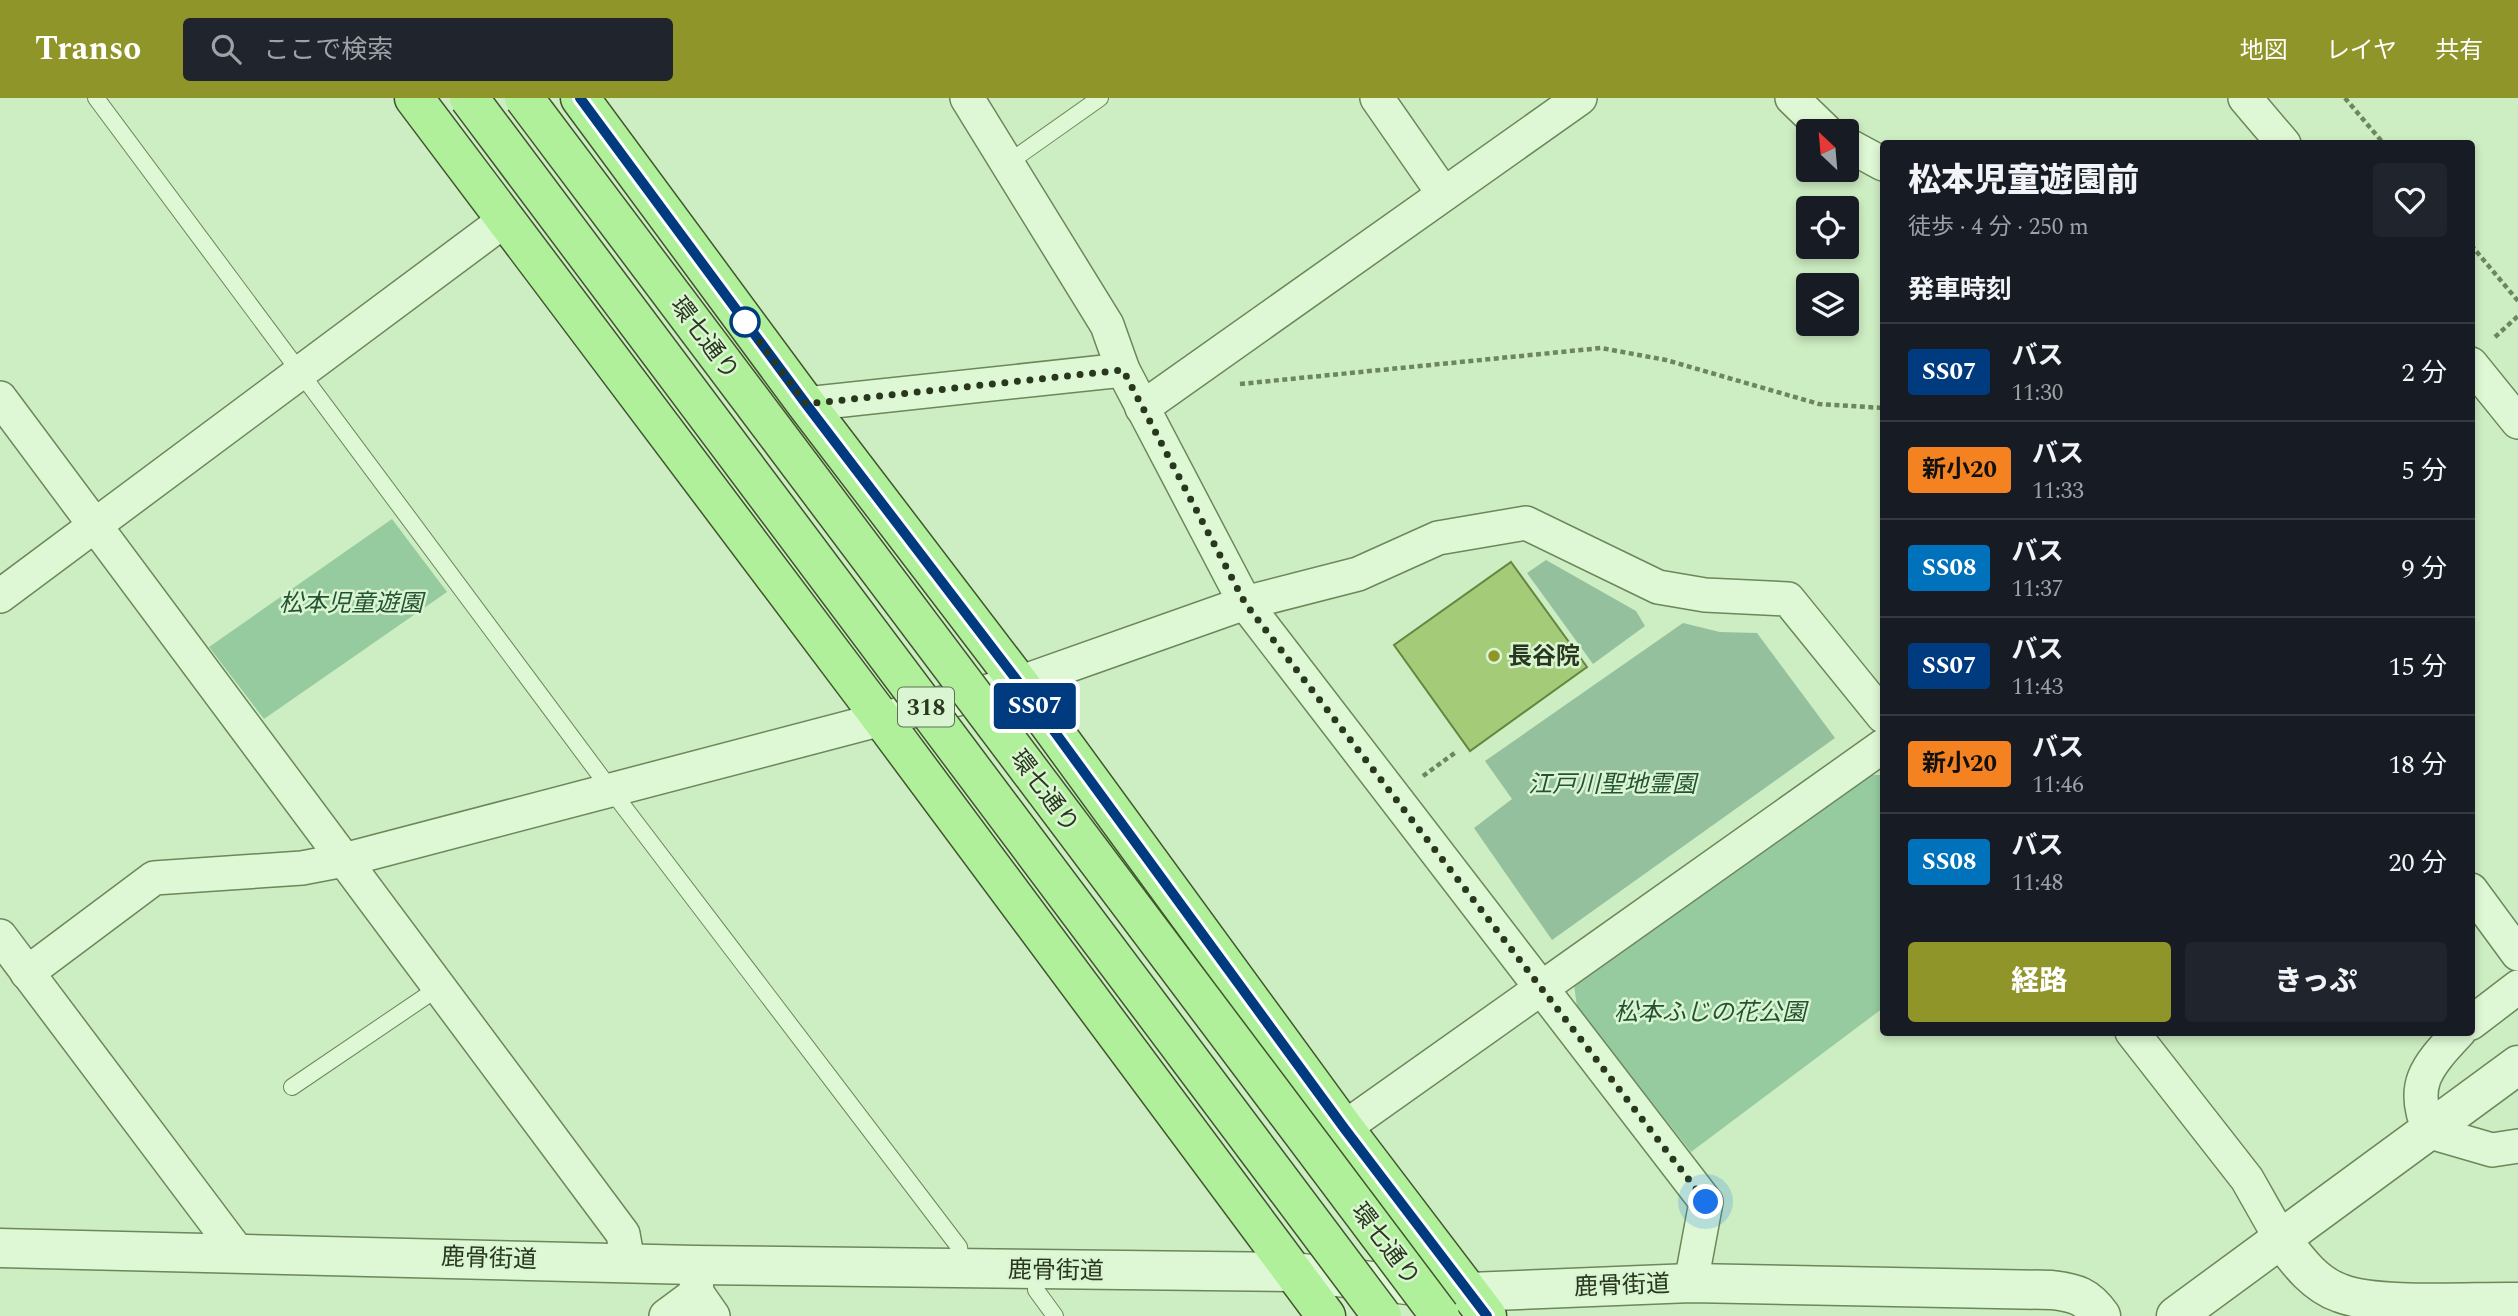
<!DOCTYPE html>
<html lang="ja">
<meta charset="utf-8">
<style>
:root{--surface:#171b24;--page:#20242c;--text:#f1f3f6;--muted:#9ea1a6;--line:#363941;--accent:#90952a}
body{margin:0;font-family:Spectral,"Noto Sans JP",serif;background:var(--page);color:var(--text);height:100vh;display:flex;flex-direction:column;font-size:26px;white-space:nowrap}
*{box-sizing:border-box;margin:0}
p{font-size:23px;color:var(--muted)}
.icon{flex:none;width:38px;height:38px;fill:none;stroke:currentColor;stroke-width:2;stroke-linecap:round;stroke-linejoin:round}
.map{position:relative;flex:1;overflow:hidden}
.sheet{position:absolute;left:1880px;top:42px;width:595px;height:896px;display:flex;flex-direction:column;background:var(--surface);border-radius:7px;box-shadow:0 4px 10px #0003}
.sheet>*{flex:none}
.badge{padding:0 14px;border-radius:5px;font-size:24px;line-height:46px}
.needle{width:46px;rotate:334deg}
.buttons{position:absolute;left:1796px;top:21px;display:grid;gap:14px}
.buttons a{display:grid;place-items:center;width:63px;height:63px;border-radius:7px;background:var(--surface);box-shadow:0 4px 10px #0003;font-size:35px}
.you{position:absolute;width:35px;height:35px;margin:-18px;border:5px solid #fff;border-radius:50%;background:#1a73e8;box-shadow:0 0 0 10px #1a73e833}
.map>.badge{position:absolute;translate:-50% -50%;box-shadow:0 0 0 4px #fff}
h2{padding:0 28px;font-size:26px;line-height:63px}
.round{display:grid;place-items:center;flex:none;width:74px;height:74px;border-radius:7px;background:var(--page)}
.head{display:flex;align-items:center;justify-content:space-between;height:119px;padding:0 28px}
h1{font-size:33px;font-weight:800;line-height:52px}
.action{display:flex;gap:14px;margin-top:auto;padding:14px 28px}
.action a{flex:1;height:80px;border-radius:7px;background:var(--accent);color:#fff;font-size:28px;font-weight:800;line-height:80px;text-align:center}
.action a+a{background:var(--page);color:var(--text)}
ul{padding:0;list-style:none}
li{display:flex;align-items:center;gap:21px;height:98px;padding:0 28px;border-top:2px solid var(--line)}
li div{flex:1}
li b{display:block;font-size:26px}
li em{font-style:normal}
li .badge{min-width:77px;font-weight:700;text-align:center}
header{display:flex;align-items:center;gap:42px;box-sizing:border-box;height:98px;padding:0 35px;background:var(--accent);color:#fff}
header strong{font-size:33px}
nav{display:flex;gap:38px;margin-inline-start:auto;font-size:24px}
.search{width:490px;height:63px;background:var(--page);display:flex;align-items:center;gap:18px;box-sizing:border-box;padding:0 24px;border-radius:7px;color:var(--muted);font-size:26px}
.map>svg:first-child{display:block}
.green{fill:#96cba0}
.cemetery{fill:#95c09d}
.building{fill:#a4cb78;stroke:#668640;stroke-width:2}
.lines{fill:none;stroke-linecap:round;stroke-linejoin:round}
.service-casing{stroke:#6c875a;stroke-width:18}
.minor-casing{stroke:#6c875a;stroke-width:36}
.tertiary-casing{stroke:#6c875a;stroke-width:41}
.primary-casing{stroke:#40552e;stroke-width:41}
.path{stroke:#6c875a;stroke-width:4.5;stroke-dasharray:5 3.5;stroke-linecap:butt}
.service{stroke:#def8d5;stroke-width:16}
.minor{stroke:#def8d5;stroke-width:33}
.tertiary{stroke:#def8d5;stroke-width:38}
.primary{stroke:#b0f09a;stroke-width:38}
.primary-bridge-casing{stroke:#40552e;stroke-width:41;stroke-linecap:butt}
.primary-bridge{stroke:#b0f09a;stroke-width:38}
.line-casing{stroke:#fff;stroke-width:16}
.line{stroke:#003b80;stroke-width:10}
.walk{stroke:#29371e;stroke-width:7;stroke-dasharray:0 12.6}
.stop-dot{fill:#fff;stroke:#003b80;stroke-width:3.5}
.poi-dot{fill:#90952a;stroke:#daf5d2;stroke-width:2.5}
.labels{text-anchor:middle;stroke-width:5;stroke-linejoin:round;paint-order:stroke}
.shield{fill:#daf5d2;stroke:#5e7054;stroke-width:2}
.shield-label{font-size:23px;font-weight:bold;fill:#29371e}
.street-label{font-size:24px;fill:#29371e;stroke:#daf5d2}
.park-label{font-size:24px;font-style:italic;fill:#245333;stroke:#daf5d2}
.poi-label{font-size:24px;font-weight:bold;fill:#29371e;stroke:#daf5d2;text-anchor:start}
</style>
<header>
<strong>Transo</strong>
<div class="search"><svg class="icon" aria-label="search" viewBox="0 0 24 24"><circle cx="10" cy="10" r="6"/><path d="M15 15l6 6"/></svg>ここで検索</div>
<nav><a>地図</a><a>レイヤ</a><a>共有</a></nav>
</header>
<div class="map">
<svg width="2518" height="1218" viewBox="0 0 2518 1218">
<rect width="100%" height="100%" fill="#cdedc2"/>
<g class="green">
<polygon points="392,421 447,494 264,621 209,549"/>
<polygon points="1871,677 1883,677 1883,910 1691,1054 1577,909 1574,887"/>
</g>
<g class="cemetery">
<polygon points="1546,462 1636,513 1645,528 1593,566 1527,475"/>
<polygon points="1683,525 1720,534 1757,535 1835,640 1552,842 1474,730 1512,701 1485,663"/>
</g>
<polygon class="building" points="1511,464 1587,569 1470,653 1394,547"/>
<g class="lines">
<defs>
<g id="service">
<polyline points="96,0 611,692 959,1149 962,1171"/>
<polyline points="1008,65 1100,0"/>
<polyline points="292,989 438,890"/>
<polyline points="1037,1173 1036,1192 1055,1218"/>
</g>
<g id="minor">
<polyline points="967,0 1107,227 1123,272 1245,505 1706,1104 1691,1185"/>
<polyline points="1377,0 1443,95"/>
<polyline points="1792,0 1826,33"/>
<polyline points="2245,0 2284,46"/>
<polyline points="1846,46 1883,66"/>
<polyline points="2471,266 2518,324"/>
<polyline points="0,300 623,1136 628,1164"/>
<polyline points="806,306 1123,272"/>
<polyline points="1142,310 1580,0"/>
<polyline points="0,498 505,122"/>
<polyline points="2471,792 2518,856"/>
<polyline points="0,838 237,1153"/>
<polyline points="27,875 154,780 302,770 344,762 1019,585 1245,505 1358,476 1438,440 1526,425 1658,489 1705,497 1788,501 1883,618"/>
<polyline points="2471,925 2518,889"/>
<polyline points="2132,934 2247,1081 2281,1141"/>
<path d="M2459 934C2426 969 2409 988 2430 1034L2492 1052 2518 1048"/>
<polyline points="1344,1030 1883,648"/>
<polyline points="695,1167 697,1195 713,1218"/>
<polyline points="666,1218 697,1195"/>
</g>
<g id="tertiary">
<path d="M2281 1141C2297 1162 2314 1186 2340 1195 2377 1210 2474 1203 2518 1204"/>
<path d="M0 1150 695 1167 1293 1174 1469 1194 1691 1185 2052 1192C2076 1195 2087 1198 2101 1218"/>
<polyline points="2176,1218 2518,967"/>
</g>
<g id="primary">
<polyline points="414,0 881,620 1326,1218"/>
<polyline points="580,0 806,306 1019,585 1344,1030 1487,1218"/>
</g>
</defs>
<use href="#service" class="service-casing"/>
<use href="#minor" class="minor-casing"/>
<use href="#tertiary" class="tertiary-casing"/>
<use href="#primary" class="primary-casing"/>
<g class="path">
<polyline points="2345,0 2384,46"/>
<polyline points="2471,147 2518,203"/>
<polyline points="2495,239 2518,218"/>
<polyline points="1240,286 1601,250 1666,262 1819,306 1883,310"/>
<polyline points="1423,678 1456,654"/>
</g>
<use href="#service" class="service"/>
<use href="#minor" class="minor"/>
<use href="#tertiary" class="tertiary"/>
<use href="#primary" class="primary"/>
<defs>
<g id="primary-bridge">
<polyline points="469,0 1382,1218"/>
<polyline points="524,0 1440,1218"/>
</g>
</defs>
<use href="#primary-bridge" class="primary-bridge-casing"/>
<use href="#primary-bridge" class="primary-bridge"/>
</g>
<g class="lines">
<defs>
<polyline id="line" points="580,0 806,306 1019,585 1344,1030 1487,1218"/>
</defs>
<use href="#line" class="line-casing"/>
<use href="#line" class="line"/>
<polyline class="walk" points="745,224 741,219 806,306 1123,272 1245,505 1706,1104"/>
</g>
<circle class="stop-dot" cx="745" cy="224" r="14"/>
<circle class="poi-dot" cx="1494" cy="558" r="7"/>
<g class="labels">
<rect class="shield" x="898" y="589.5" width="56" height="39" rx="5"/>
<g class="shield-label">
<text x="926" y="617">318</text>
</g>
<g class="street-label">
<text transform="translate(705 240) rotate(53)" y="8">環七通り</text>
<text transform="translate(1045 693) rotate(53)" y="8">環七通り</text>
<text transform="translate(1386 1146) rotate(53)" y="8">環七通り</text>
<text transform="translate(489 1160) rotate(2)" y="8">鹿骨街道</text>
<text transform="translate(1056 1172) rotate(1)" y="8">鹿骨街道</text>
<text transform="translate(1622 1187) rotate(-2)" y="8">鹿骨街道</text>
</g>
<g class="park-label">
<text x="351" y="513">松本児童遊園</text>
<text x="1612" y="694">江戸川聖地霊園</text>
<text x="1710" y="922">松本ふじの花公園</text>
</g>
<g class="poi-label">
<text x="1508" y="566">長谷院</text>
</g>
</g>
</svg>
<div class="buttons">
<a><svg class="needle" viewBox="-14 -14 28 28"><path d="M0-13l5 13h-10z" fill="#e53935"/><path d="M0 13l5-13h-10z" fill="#9ea1a6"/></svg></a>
<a><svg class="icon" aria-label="locate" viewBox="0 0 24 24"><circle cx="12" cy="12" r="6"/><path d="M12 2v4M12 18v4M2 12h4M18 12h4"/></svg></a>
<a><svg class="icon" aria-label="layers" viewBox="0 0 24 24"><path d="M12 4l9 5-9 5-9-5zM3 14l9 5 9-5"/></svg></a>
</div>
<div class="you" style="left:1706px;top:1104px"></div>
<b class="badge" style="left:1035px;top:608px;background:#003b80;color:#fff">SS07</b>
<section class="sheet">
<div class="head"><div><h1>松本児童遊園前</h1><p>徒歩 · 4 分 · 250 m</p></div><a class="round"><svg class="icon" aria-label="heart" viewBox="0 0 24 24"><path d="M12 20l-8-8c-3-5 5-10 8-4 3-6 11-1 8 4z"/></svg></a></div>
<h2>発車時刻</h2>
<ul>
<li><span class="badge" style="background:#003b80;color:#fff">SS07</span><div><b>バス</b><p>11:30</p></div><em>2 分</em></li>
<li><span class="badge" style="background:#f58220;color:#111">新小20</span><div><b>バス</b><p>11:33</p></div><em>5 分</em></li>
<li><span class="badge" style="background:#0072bc;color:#fff">SS08</span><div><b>バス</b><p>11:37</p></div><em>9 分</em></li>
<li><span class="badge" style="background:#003b80;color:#fff">SS07</span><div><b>バス</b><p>11:43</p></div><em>15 分</em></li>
<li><span class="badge" style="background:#f58220;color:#111">新小20</span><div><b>バス</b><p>11:46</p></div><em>18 分</em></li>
<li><span class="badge" style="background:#0072bc;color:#fff">SS08</span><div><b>バス</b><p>11:48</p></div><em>20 分</em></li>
</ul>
<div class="action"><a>経路</a><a>きっぷ</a></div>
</section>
</div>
